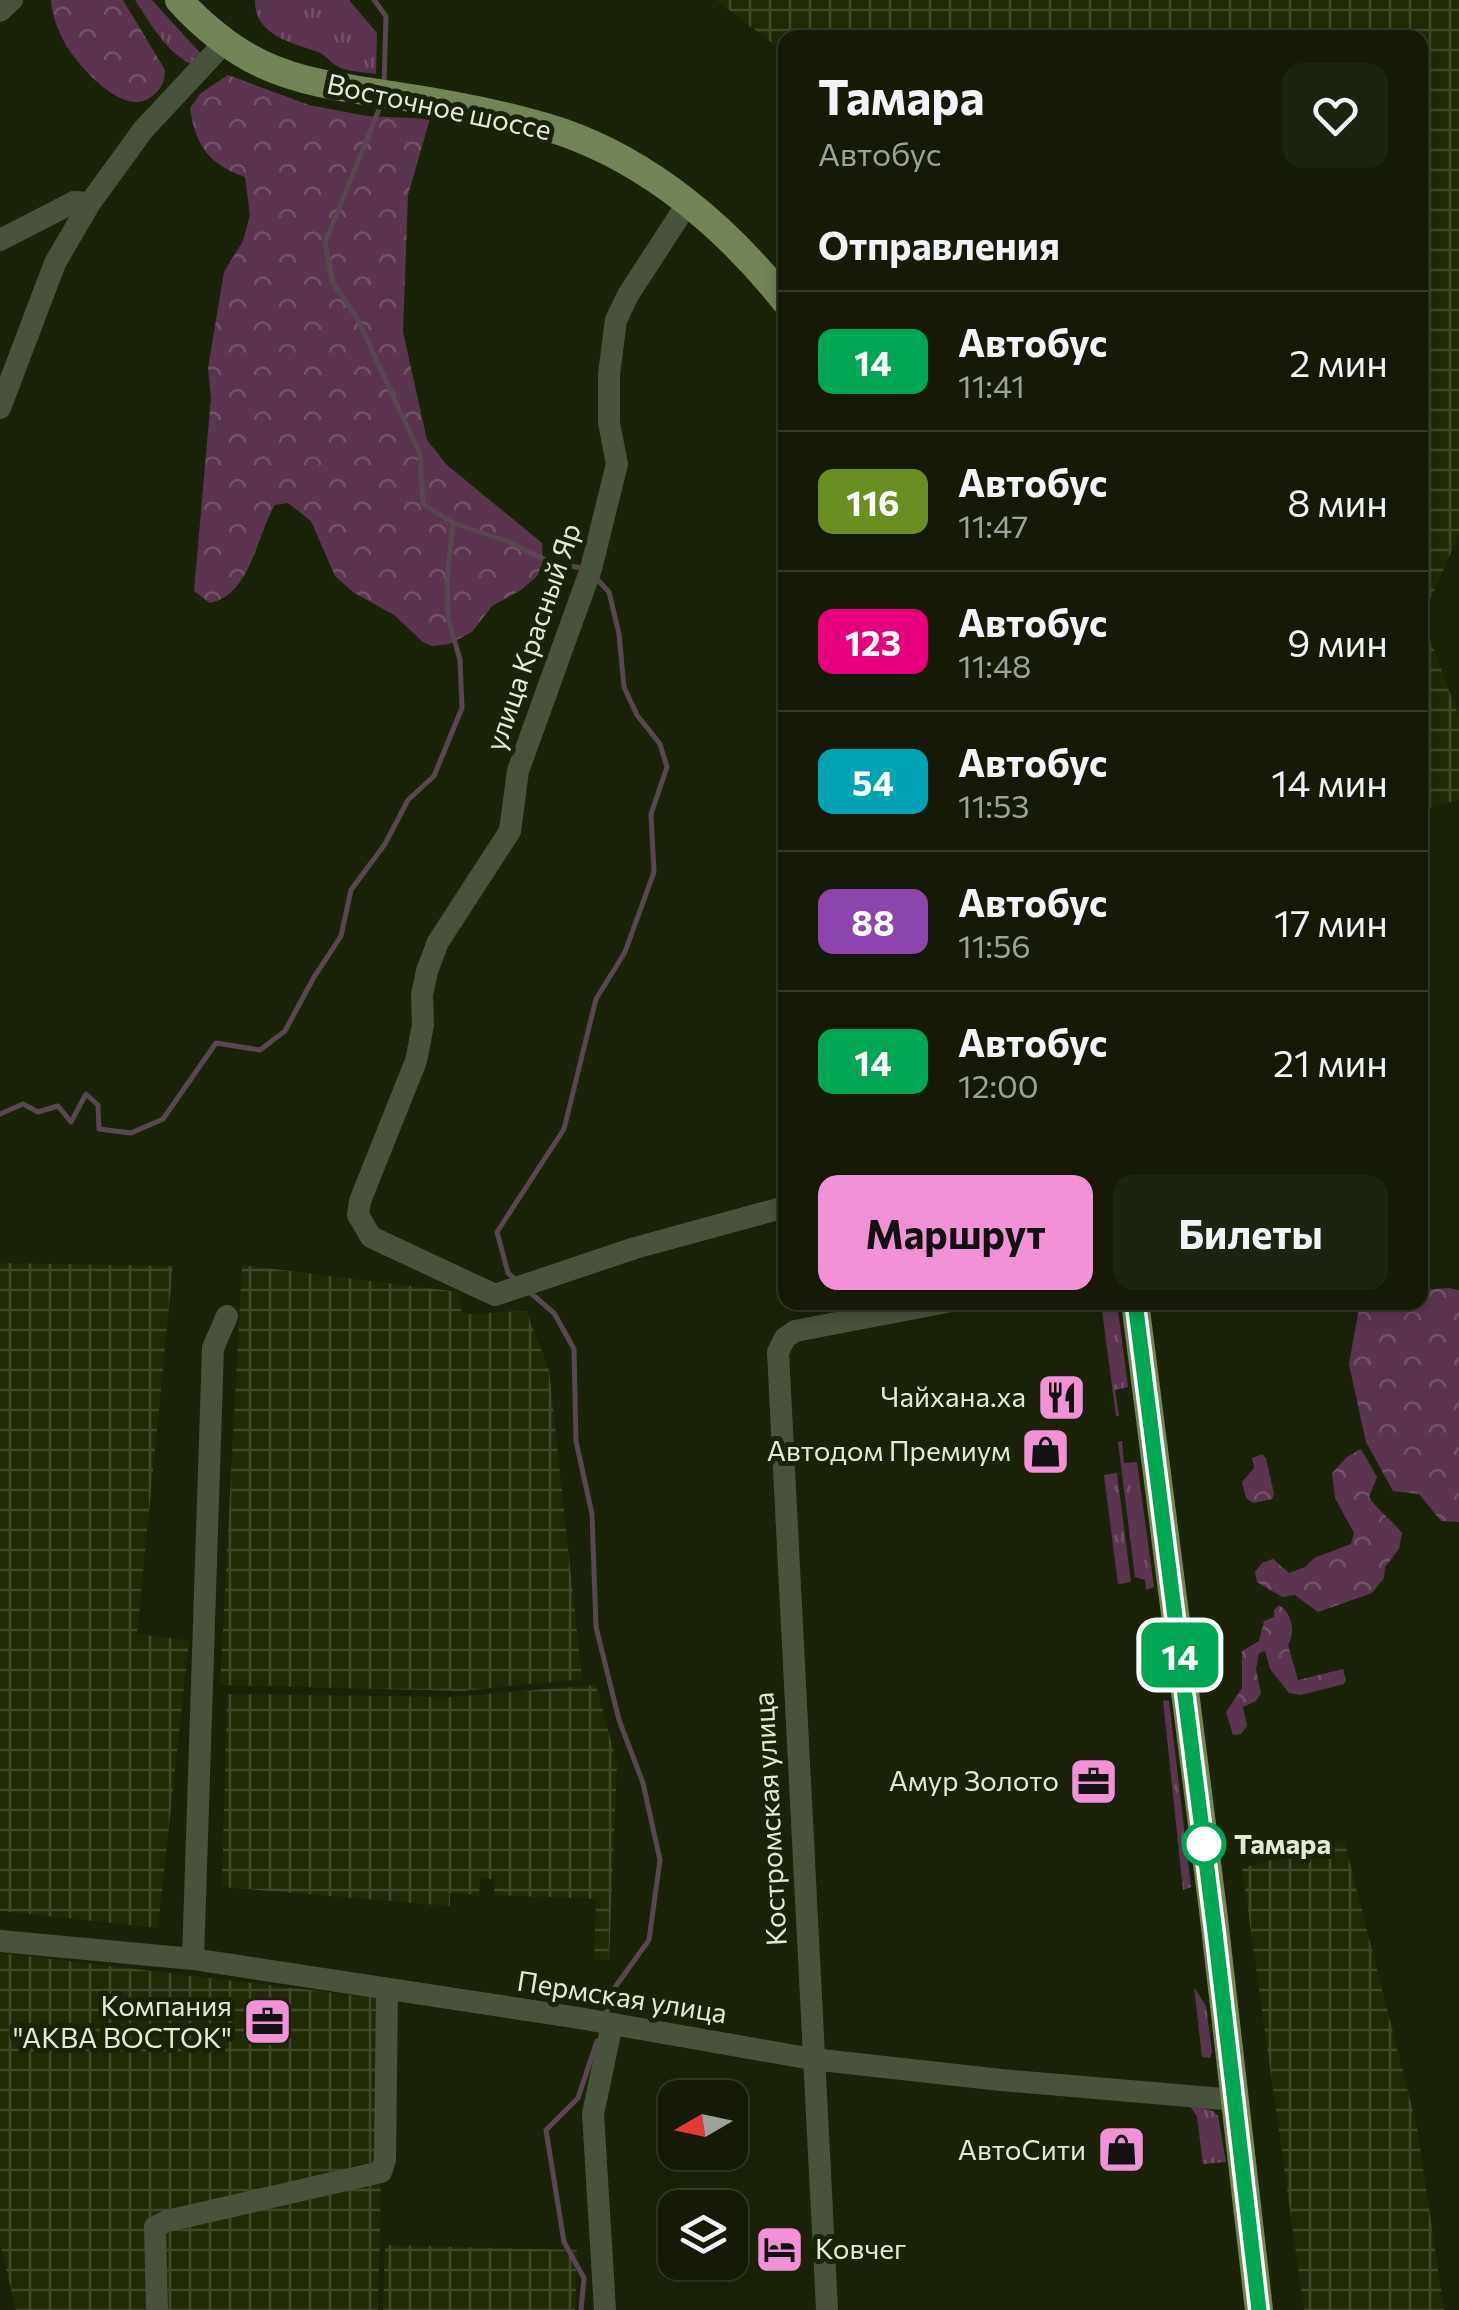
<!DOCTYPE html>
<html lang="ru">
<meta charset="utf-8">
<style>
:root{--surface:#141a07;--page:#1d2311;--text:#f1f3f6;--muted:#9da19b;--line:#333828;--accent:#f391d6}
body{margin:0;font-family:Commissioner,sans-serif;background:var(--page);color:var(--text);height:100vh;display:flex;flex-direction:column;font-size:38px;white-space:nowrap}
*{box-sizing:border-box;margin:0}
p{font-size:32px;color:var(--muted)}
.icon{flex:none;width:55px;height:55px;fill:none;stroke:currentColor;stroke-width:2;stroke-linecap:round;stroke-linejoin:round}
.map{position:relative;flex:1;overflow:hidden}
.sheet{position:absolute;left:778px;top:30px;width:650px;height:1280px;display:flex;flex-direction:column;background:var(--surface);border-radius:20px;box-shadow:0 5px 15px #0003,0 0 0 2px var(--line)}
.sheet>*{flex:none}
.badge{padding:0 20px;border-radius:15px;font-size:35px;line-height:65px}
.needle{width:65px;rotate:261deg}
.buttons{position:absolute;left:658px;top:2080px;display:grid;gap:20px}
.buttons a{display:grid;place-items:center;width:90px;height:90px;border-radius:20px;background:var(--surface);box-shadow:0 5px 15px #0003,0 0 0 2px var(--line);font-size:50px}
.map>.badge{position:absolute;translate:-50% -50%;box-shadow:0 0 0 5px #fff}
h2{padding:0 40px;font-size:38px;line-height:90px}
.round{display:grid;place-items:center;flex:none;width:105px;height:105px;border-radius:20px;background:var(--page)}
.overview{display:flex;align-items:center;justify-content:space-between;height:170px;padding:0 40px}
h1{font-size:48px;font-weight:700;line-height:75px}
.button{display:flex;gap:20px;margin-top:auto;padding:20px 40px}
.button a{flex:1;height:115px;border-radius:20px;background:var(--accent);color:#111;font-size:40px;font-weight:700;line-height:115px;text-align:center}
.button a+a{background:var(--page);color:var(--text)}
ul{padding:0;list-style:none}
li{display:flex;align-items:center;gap:30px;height:140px;padding:0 40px;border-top:2px solid var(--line)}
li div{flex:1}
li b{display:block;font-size:38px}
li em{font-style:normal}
li .badge{min-width:110px;font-weight:700;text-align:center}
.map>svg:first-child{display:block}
.industrial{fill:url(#industrial-grid)}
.grass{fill:url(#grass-tufts)}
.forest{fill:url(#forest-crowns)}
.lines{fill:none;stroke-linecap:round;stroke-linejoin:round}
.stream{stroke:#584650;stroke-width:5}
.minor{stroke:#49523d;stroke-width:22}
.major{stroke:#738457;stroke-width:28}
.line-casing{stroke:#fff;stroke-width:22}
.line{stroke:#00a651;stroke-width:15}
.stop-dot{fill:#fff;stroke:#00a651;stroke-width:5}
.labels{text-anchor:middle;stroke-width:10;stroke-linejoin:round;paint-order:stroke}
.street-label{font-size:28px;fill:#e2e9d8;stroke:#1a2309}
.poi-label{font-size:28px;fill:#e2e9d8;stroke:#1a2309;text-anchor:end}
.stop-label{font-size:28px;font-weight:bold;fill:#e2e9d8;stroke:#1a2309;text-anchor:start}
</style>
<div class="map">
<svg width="1459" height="2310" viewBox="0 0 1459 2310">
<defs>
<pattern id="industrial-grid" width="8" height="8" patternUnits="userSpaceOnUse" patternTransform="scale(2.5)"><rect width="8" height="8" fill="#1f2a07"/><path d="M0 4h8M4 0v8" fill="none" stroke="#3f492a"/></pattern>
<pattern id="grass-tufts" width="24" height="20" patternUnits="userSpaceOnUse" patternTransform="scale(2.5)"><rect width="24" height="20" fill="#5b3550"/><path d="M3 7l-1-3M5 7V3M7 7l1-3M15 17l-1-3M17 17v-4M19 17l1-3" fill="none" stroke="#725268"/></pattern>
<pattern id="forest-crowns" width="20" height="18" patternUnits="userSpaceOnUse" patternTransform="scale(2.5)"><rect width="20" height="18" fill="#5b3550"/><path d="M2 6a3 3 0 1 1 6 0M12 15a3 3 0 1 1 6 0" fill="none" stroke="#725268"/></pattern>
</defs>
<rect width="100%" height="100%" fill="#1a2309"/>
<g class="industrial">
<polygon points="716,0 1459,0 1459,534 1422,618 1459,717 1459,799 1420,812 1420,38 785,38 785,53"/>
<polygon points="0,1263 173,1266 137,1634 189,1640 158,1928 0,1911"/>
<polygon points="242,1265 459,1292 462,1314 526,1311 549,1370 582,1679 463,1691 220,1685"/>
<polygon points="596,1685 617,1764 609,1960 594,1959 596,1899 494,1895 495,1879 480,1879 479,1895 450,1893 450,1906 222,1887 227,1694 451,1697"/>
<polygon points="1344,1840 1417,2127 1444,2310 1304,2310 1242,1868"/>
<polygon points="0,1953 385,1999 378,2310 16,2310 0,2244"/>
<polygon points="385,2245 577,2250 575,2310 383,2310"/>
</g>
<g class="grass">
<path d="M135 0H152L203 56 201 68C170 59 152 26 135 0Z"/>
<path d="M255 0H349L377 33 376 74C365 72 347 72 337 66 329 62 327 55 318 52 292 43 254 35 255 0Z"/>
<polygon points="1101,1303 1117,1303 1128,1387 1115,1390 1119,1416 1116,1416"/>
<polygon points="1122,1441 1124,1463 1137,1462 1154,1587 1146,1590 1145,1580 1135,1577 1118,1442"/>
<polygon points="1117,1473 1131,1582 1118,1584 1104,1475"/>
<polygon points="1156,1621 1165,1666 1158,1669 1150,1623"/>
<polygon points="1163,1700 1169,1701 1191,1887 1183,1890"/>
<polygon points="1194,1987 1206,2006 1212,2052 1210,2058 1202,2057"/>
<polygon points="1193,2105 1213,2111 1218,2116 1226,2162 1203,2164 1197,2117 1190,2106"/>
</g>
<g class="forest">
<path d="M51 0H123L165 70C165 82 161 90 151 97 124 118 79 67 66 45 58 31 52 15 51 0Z"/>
<path d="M228 75 309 105 367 116 430 119 408 195 403 332 427 440 447 465 542 543 543 563 537 576 521 590 492 606 472 632 449 644 432 646 423 642 394 615 353 592 335 576 311 521 288 503 275 505C256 536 251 595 210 603L194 591 211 398 208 368 224 272 243 241 250 215 245 177C209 164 196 147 190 108L201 93Z"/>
<polygon points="1449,1288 1459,1290 1459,1522 1441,1521 1419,1494 1393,1491 1366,1442 1349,1364 1360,1303 1420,1302 1420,1290"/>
<path d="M1361 1449 1377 1477 1369 1497C1378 1511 1391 1519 1402 1533L1399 1549 1385 1567 1384 1578 1372 1593 1318 1612 1295 1595 1282 1597 1257 1582 1255 1572 1262 1563 1273 1559 1289 1573 1305 1567 1314 1558 1351 1544 1354 1533 1335 1498 1332 1473 1347 1457Z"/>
<polygon points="1262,1454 1266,1458 1274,1494 1272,1499 1253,1503 1246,1498 1242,1482 1254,1468 1252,1458"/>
<path d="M1279 1605C1292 1613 1296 1632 1288 1645L1298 1680 1343 1669 1346 1680 1344 1684 1301 1695 1289 1693 1270 1669 1265 1651 1259 1653 1256 1669 1261 1693 1256 1701 1243 1707 1247 1726 1241 1734 1233 1735 1226 1712 1242 1688V1651L1259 1641 1264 1621 1274 1617V1610Z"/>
</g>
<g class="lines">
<g class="stream">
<polyline points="374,0 386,16 384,86"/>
<polyline points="453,523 509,542 554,564 584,568"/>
<polyline points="0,1114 23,1104 38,1112 58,1106 71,1122 86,1094 98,1105 99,1129 131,1133 163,1119 216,1043 260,1050 285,1031 314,977 341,936 351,890 385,844 408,800 434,776 462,708 460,660 448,617 447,582 453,523 423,504 420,454 357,318 333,283 325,243 382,102"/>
<polyline points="515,1279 508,1273 497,1232 564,1129 596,999 625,952 654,872 651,814 667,767 660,744 637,715 624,687 619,634 609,592 596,578"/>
<polyline points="527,1290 554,1313 574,1349 576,1441 592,1514 596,1627 619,1720 643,1783 660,1860 649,1940 613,1990 605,2017"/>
<polyline points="581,2310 584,2278 564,2242 546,2130 578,2098 597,2041"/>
</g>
<g class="minor">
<polyline points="0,11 12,0"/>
<polyline points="687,204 628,295 616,320 609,374 609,423 617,464 591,569 518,771 510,831 438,942 427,971 422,995 423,1025 416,1061 360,1201 358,1215 371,1237 495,1295 635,1248 785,1207"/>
<polyline points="0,240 74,202 90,203"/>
<polyline points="0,408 55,263 90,203 143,130 226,41"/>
<polyline points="0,1941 193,1959 579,2018 812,2059 1001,2080 1235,2100"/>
<polyline points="193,1959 213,1348 227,1316"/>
<polyline points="157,2310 155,2227 167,2221 381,2172 385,2160 387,1991"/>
<polyline points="605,2310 593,2114 612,2024"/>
<polyline points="827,2310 778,1352 785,1338 795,1331 947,1302"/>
</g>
<g class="major">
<path d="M179 0C201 25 233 51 264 65 305 84 353 89 398 96 452 104 510 115 562 132 651 163 727 228 785 301"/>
<polyline points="1135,1302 1213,1910 1259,2310"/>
</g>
</g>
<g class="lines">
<defs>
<polyline id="line" points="1135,1302 1215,1932 1259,2310"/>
</defs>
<use href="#line" class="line-casing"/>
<use href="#line" class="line"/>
</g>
<defs>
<symbol id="restaurant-square" viewBox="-11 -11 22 22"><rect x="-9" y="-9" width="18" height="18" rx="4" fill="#f391d6" stroke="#1a2309"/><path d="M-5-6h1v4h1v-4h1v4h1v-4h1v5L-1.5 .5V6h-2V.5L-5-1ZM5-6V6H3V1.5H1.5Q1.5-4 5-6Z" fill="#111"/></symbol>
<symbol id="shop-square" viewBox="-11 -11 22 22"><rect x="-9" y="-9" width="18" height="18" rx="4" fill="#f391d6" stroke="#1a2309"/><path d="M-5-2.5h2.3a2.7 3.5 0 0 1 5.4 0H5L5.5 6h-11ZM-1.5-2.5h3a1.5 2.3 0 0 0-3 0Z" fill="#111"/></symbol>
<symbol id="office-square" viewBox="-11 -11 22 22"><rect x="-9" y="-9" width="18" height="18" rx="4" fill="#f391d6" stroke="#1a2309"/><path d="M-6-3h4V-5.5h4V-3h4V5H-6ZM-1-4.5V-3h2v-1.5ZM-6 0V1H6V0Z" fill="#111"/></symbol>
<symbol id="hotel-square" viewBox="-11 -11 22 22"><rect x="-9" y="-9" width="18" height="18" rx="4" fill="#f391d6" stroke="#1a2309"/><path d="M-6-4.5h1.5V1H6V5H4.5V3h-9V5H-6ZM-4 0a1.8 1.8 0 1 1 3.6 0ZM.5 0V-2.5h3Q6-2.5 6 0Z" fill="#111"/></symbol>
</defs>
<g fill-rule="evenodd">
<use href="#restaurant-square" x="1034" y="1370" width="55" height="55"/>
<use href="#shop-square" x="1018" y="1424" width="55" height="55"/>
<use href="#office-square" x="1066" y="1754" width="55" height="55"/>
<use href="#office-square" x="240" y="1994" width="55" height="55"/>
<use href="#shop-square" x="1094" y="2122" width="55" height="55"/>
<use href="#hotel-square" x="752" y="2222" width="55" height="55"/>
</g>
<circle class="stop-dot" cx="1204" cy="1844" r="20"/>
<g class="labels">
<g class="street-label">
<text transform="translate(439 107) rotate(12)" y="10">Восточное шоссе</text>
<text transform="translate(533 637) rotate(-71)" y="10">улица Красный Яр</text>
<text transform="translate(770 1819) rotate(-93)" y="10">Костромская улица</text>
<text transform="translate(622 1997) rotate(9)" y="10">Пермская улица</text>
</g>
<g class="poi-label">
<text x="1026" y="1407">Чайхана.ха</text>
<text x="1011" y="1461">Автодом Премиум</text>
<text x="1059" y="1791">Амур Золото</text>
<text x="232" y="2016">Компания<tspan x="232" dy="32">"АКВА ВОСТОК"</tspan></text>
<text x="1086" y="2160">АвтоСити</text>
<text x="815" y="2259" text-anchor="start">Ковчег</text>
</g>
<g class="stop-label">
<text x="1234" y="1854">Тамара</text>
</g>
</g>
</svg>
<div class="buttons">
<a><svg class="needle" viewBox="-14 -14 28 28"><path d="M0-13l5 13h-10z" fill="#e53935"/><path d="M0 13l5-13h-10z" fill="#9da19b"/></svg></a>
<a><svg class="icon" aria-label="layers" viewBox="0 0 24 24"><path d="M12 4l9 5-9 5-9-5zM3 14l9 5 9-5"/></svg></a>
</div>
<b class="badge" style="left:1180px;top:1655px;background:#00a651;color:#fff">14</b>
<section class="sheet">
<div class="overview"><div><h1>Тамара</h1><p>Автобус</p></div><a class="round"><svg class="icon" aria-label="heart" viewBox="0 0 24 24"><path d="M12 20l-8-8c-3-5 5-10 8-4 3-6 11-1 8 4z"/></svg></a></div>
<h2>Отправления</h2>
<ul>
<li><span class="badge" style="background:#00a651;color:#fff">14</span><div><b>Автобус</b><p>11:41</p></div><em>2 мин</em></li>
<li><span class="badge" style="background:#6b8e23;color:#fff">116</span><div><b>Автобус</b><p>11:47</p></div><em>8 мин</em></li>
<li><span class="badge" style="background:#e6007e;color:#fff">123</span><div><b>Автобус</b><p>11:48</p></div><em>9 мин</em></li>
<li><span class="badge" style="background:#00a3b4;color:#fff">54</span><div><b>Автобус</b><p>11:53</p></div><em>14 мин</em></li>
<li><span class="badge" style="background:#8e44ad;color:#fff">88</span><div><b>Автобус</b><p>11:56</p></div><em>17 мин</em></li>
<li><span class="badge" style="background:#00a651;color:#fff">14</span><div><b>Автобус</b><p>12:00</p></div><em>21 мин</em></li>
</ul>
<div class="button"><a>Маршрут</a><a>Билеты</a></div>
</section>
</div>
